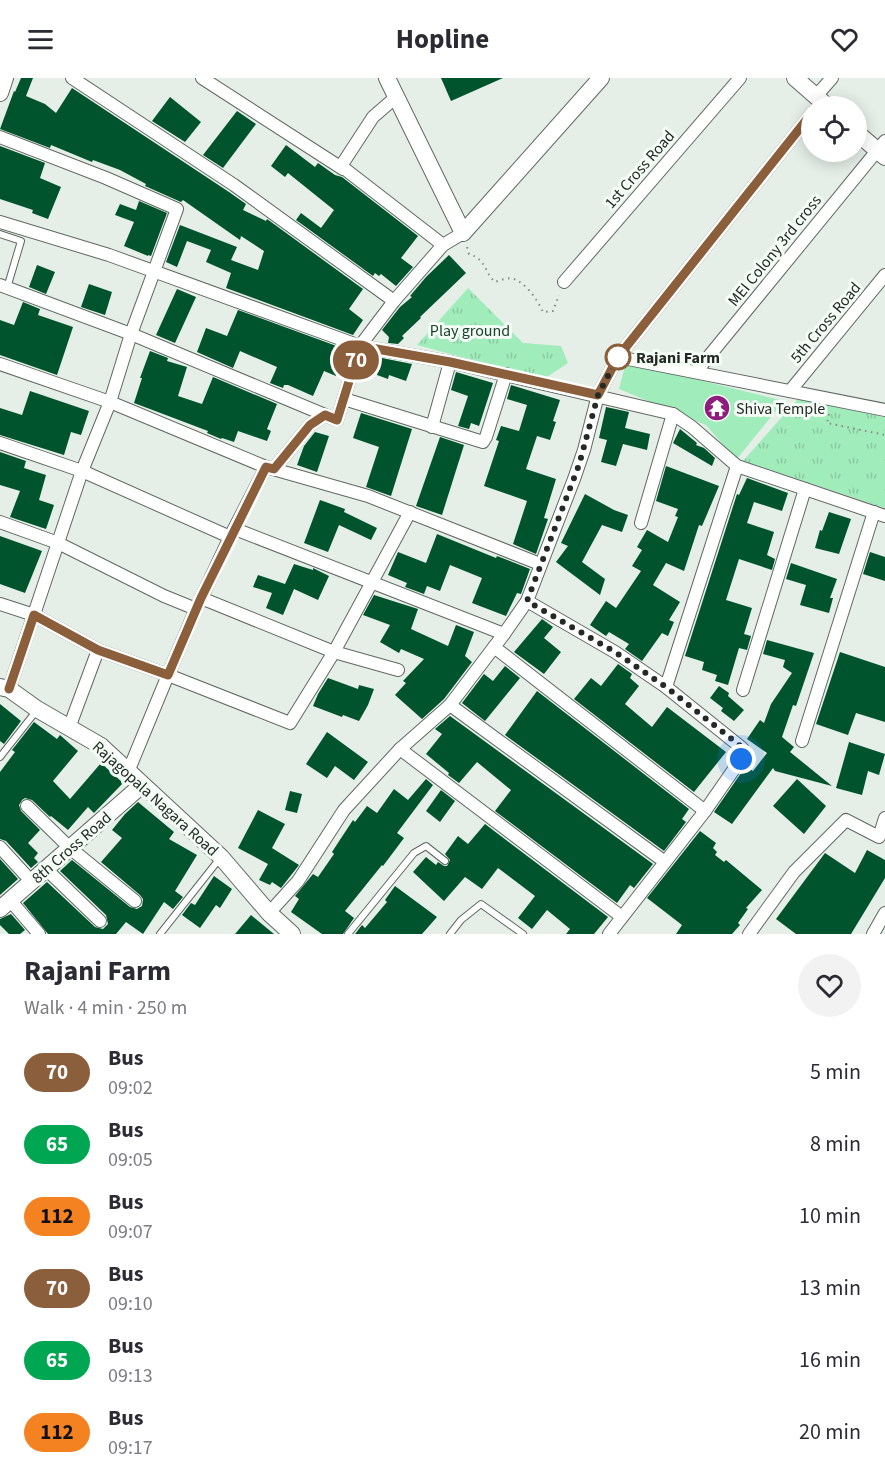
<!DOCTYPE html>
<meta charset="utf-8">
<style>
:root{--surface:#fff;--page:#f2f2f3;--text:#2b2b33;--muted:#7c7c81}
body{margin:0;font-family:"Source Sans 3",sans-serif;background:var(--page);color:var(--text);height:100vh;display:flex;flex-direction:column;font-size:22px;white-space:nowrap}
*{box-sizing:border-box;margin:0}
p{font-size:20px;color:var(--muted)}
.icon{flex:none;width:33px;height:33px;fill:none;stroke:currentColor;stroke-width:2;stroke-linecap:round;stroke-linejoin:round}
.map{position:relative;height:856px;overflow:hidden}
.drawer{display:flex;flex-direction:column;background:var(--surface);flex:1}
.drawer>*{flex:none}
.badge{padding:0 12px;border-radius:20px;font-size:21px;line-height:39px}
.tools{position:absolute;left:801px;top:18px;display:grid;gap:12px}
.tools a{display:grid;place-items:center;width:66px;height:66px;border-radius:50%;background:var(--surface);box-shadow:0 3px 15px #0003;font-size:30px}
.you{position:absolute;width:30px;height:30px;margin:-15px;border:4px solid #fff;border-radius:50%;background:#1a73e8;box-shadow:0 0 0 9px #1a73e833}
.map>.badge{position:absolute;translate:-50% -50%;box-shadow:0 0 0 3px #fff}
.round{display:grid;place-items:center;flex:none;width:63px;height:63px;border-radius:32px;background:var(--page)}
.headline{display:flex;align-items:center;justify-content:space-between;height:102px;padding:0 24px}
h1{font-size:28px;font-weight:700;line-height:45px}
ul{padding:0;list-style:none}
li{display:flex;align-items:center;gap:18px;height:72px;padding:0 24px}
li div{flex:1}
li b{display:block;font-size:22px}
li em{font-style:normal}
li .badge{min-width:66px;font-weight:700;text-align:center}
header{display:flex;justify-content:space-between;align-items:center;height:78px;padding:0 24px;background:var(--surface);font-size:27px;font-weight:700}
.map>svg:first-child{display:block}
.grass{fill:url(#grass-tufts)}
.garden{fill:#a1ecbb}
.building{fill:#00542d}
.lines{fill:none;stroke-linecap:round;stroke-linejoin:round}
.lane-casing{stroke:#606862;stroke-width:8}
.street-casing{stroke:#606862;stroke-width:14}
.secondary-casing{stroke:#606862;stroke-width:18}
.path{stroke:#838a85;stroke-width:2;stroke-dasharray:1.5 4.5;stroke-linecap:butt}
.lane{stroke:#fff;stroke-width:6}
.street{stroke:#fff;stroke-width:12}
.secondary{stroke:#fff;stroke-width:16}
.line-casing{stroke:#fff;stroke-width:14}
.line{stroke:#8b5e3c;stroke-width:9}
.walk{stroke:#252926;stroke-width:6;stroke-dasharray:0 10.8}
.stop-dot{fill:#fff;stroke:#8b5e3c;stroke-width:3}
.labels{text-anchor:middle;stroke-width:6;stroke-linejoin:round;paint-order:stroke}
.street-label{font-size:16px;fill:#252926;stroke:#f3fcf5}
.park-label{font-size:16px;fill:#1b422b;stroke:#f3fcf5}
.stop-label{font-size:16px;font-weight:bold;fill:#252926;stroke:#f3fcf5;text-anchor:start}
.poi-label{font-size:16px;fill:#252926;stroke:#f3fcf5;text-anchor:start}
</style>
<header><svg class="icon" aria-label="menu" viewBox="0 0 24 24"><path d="M4 6h16M4 12h16M4 18h16"/></svg>Hopline<svg class="icon" aria-label="heart" viewBox="0 0 24 24"><path d="M12 20l-8-8c-3-5 5-10 8-4 3-6 11-1 8 4z"/></svg></header>
<div class="map">
<svg width="885" height="856" viewBox="0 0 885 856">
<defs>
<pattern id="grass-tufts" width="24" height="20" patternUnits="userSpaceOnUse" patternTransform="scale(1.5)"><rect width="24" height="20" fill="#a1ecbb"/><path d="M3 7l-1-3M5 7V3M7 7l1-3M15 17l-1-3M17 17v-4M19 17l1-3" fill="none" stroke="#8acaa1"/></pattern>
</defs>
<rect width="100%" height="100%" fill="#e5efe8"/>
<g class="grass">
<polygon points="468,210 523,265 561,268 568,285 544,301 417,267"/>
<polygon points="798,321 885,339 885,430 743,383"/>
</g>
<polygon class="garden" points="626,284 784,323 736,382 706,347 619,311"/>
<g class="building">
<polygon points="21,0 33,0 26,18 45,26 56,35 72,10 229,114 246,126 243,132 266,143 267,141 363,211 349,231 363,242 353,257 226,210 231,195 206,184 211,172 187,163 177,189 166,184 180,147 237,169 231,182 258,192 264,173 241,158 240,162 183,122 181,124 145,108 146,106 120,92 93,82 92,84 51,67 50,70 0,51 14,13 15,14"/>
<polygon points="441,0 503,0 451,23"/>
<polygon points="170,19 201,44 185,64 152,43"/>
<polygon points="237,33 256,46 223,90 203,77"/>
<polygon points="286,67 315,89 318,85 335,97 342,99 418,158 401,180 413,189 396,208 381,196 379,198 375,195 373,198 296,142 301,135 321,150 334,132 288,95 285,99 271,88"/>
<polygon points="0,68 45,85 40,100 61,109 48,141 32,135 33,132 0,121"/>
<polygon points="139,123 167,135 151,178 148,177 148,178 124,168 134,144 115,137 120,126 136,132"/>
<polygon points="449,177 466,195 420,239 421,240 402,258 404,260 398,266 388,265 389,259 382,252 400,229 412,219 410,218 426,199"/>
<polygon points="37,187 55,194 46,216 29,209"/>
<polygon points="89,206 112,214 105,237 81,229"/>
<polygon points="177,211 196,219 175,265 156,257"/>
<polygon points="23,224 40,231 38,237 73,249 57,297 0,277 0,242 14,247"/>
<polygon points="238,232 342,270 341,272 346,274 336,298 324,293 313,318 288,307 284,307 283,310 270,305 277,289 240,273 233,290 197,274 206,250 227,258"/>
<polygon points="150,273 168,280 167,283 187,289 178,318 202,326 213,299 277,326 267,351 271,353 267,363 238,353 234,364 222,360 221,361 207,355 208,353 134,325 142,300 140,300"/>
<polygon points="382,280 412,286 406,303 389,297 388,301 377,297"/>
<polygon points="456,294 493,305 479,348 471,345 469,351 458,348 468,318 451,312"/>
<polygon points="511,307 560,322 553,343 556,344 550,362 537,358 526,391 556,401 544,440 548,441 536,476 513,466 527,423 484,408 499,363 496,362 501,348 519,353 527,327 507,321"/>
<polygon points="30,313 89,333 81,357 71,354 64,377 0,357 0,330 22,337"/>
<polygon points="606,329 629,334 625,350 650,356 647,372 623,366 616,388 601,384 607,362 599,360"/>
<polygon points="361,335 412,351 391,418 366,409 379,369 353,360"/>
<polygon points="680,351 697,365 696,367 704,370 715,380 712,388 673,365"/>
<polygon points="315,354 329,358 317,394 297,387 304,368"/>
<polygon points="440,359 464,367 442,437 416,428"/>
<polygon points="0,374 26,383 24,390 46,397 39,422 54,427 46,451 10,439 20,413 0,407"/>
<polygon points="666,388 719,408 702,448 699,447 684,493 666,485 653,507 680,524 669,542 674,544 668,558 662,555 642,583 625,571 629,566 609,554 606,558 590,547 606,523 616,530 641,493 632,488 642,472 637,469 647,452 668,464 678,439 675,438 678,431 656,423"/>
<polygon points="747,400 788,415 782,433 754,424 747,445 774,454 767,477 775,481 772,492 739,481 726,522 752,530 744,556 751,558 747,572 739,570 728,607 715,603 717,597 702,592 704,584 685,578 737,416 739,417"/>
<polygon points="585,416 614,432 628,437 622,454 602,447 582,484 605,501 600,517 556,484 568,468 561,465"/>
<polygon points="320,422 345,431 344,434 377,450 371,462 339,447 328,474 304,465"/>
<polygon points="829,434 851,441 839,476 815,470 820,452 822,453"/>
<polygon points="437,456 496,480 497,478 530,491 521,516 517,515 506,538 472,525 482,500 450,487 440,513 427,508 424,516 405,509 407,505 388,497 398,474 426,485"/>
<polygon points="0,458 42,473 25,515 0,506"/>
<polygon points="870,474 885,479 885,503 863,496"/>
<polygon points="791,485 837,501 830,520 833,520 829,535 800,527 806,507 786,501"/>
<polygon points="294,486 313,492 313,490 329,498 318,522 294,511 283,537 266,530 272,515 253,509 258,497 285,506"/>
<polygon points="374,517 418,531 411,551 448,568 456,547 474,554 465,578 472,584 444,621 422,641 395,617 406,605 403,603 424,581 401,571 399,575 380,564 390,547 363,537"/>
<polygon points="542,541 553,549 544,560 561,574 544,596 514,574"/>
<polygon points="767,562 814,575 796,628 793,627 782,659 794,669 790,674 832,708 775,693 773,690 732,746 714,734 746,688 753,693 767,675 747,661 760,642 764,645 771,626 792,595 783,589 785,582 763,576"/>
<polygon points="840,574 885,589 885,644 856,635 848,657 816,646"/>
<polygon points="618,586 632,596 630,600 639,608 625,626 652,649 667,629 726,674 694,714 574,621 591,600 601,608"/>
<polygon points="505,588 520,600 485,643 462,625 484,596 493,603"/>
<polygon points="328,600 358,611 359,607 374,611 368,627 359,643 343,637 342,639 313,628 318,616"/>
<polygon points="719,608 729,615 728,618 744,632 734,643 721,633 723,630 710,620"/>
<polygon points="537,613 689,731 682,741 686,744 664,773 505,657"/>
<polygon points="0,626 21,643 4,666 0,663"/>
<polygon points="450,638 653,786 634,810 630,807 617,825 495,733 511,712 477,684 459,705 448,697 449,695 426,676 442,656 435,651"/>
<polygon points="34,644 57,661 60,657 78,673 53,703 70,721 101,685 123,705 94,735 88,729 68,752 51,738 50,739 32,722 25,720 22,722 19,727 21,733 40,752 28,765 38,775 34,780 38,784 31,790 6,763 0,761 0,694 15,674 12,672"/>
<polygon points="327,654 368,684 354,702 335,688 327,700 306,686"/>
<polygon points="849,664 885,676 879,697 868,693 862,717 836,710"/>
<polygon points="426,701 433,707 397,755 404,760 383,788 382,787 345,833 354,840 343,856 322,856 291,834 299,821 295,818 313,796 318,799 334,776 332,774 353,742 355,744 367,728 377,735 394,711 408,722"/>
<polygon points="797,701 826,728 804,756 773,728"/>
<polygon points="441,712 455,723 440,744 426,733"/>
<polygon points="290,713 302,716 297,735 285,732"/>
<polygon points="138,724 174,754 169,761 197,777 175,813 183,819 173,831 164,824 143,856 126,844 116,856 48,856 23,825 47,804 95,849 103,851 108,846 106,837 60,793 72,782 130,829 137,831 142,828 143,821 140,817 101,784 122,760 112,752 125,736"/>
<polygon points="258,732 285,746 272,770 299,787 281,810 272,804 270,807 259,802 268,786 238,770"/>
<polygon points="485,746 608,839 594,856 566,856 570,851 547,832 532,851 518,840 535,818 498,790 482,811 465,799 444,823 413,794 426,779 436,787 438,784 444,788 447,788 450,782 445,776 458,758 468,766"/>
<polygon points="700,753 716,765 713,770 717,774 715,777 724,784 726,782 762,812 746,830 748,831 738,845 740,847 732,856 676,856 682,847 647,820"/>
<polygon points="867,772 885,782 885,800 851,856 796,856 776,841 825,775 855,795"/>
<polygon points="0,781 18,801 0,817"/>
<polygon points="214,798 232,811 220,830 216,827 200,850 182,837 191,825 195,827"/>
<polygon points="395,808 437,839 422,856 355,856 362,847 365,850 387,824 385,822"/>
<polygon points="11,836 25,852 20,856 9,856 0,847 0,841"/>
<polygon points="251,837 274,856 235,856"/>
</g>
<g class="lines">
<defs>
<g id="lane">
<polyline points="0,156 21,163 7,210"/>
<polyline points="0,679 37,632"/>
<polyline points="160,856 221,779"/>
<polyline points="348,856 414,775 426,768 445,783"/>
<polyline points="450,856 461,842 481,826 523,856"/>
</g>
<g id="street">
<polyline points="72,0 234,107 394,223"/>
<polyline points="202,0 343,91"/>
<polyline points="816,18 832,0"/>
<polyline points="396,19 373,39 341,88 443,167"/>
<polyline points="0,59 106,100 177,131 131,256 110,324 82,393 9,611"/>
<polyline points="0,144 109,177 360,268 450,284 673,336 692,349 737,388 885,438"/>
<polyline points="564,204 740,0"/>
<polyline points="0,207 131,256 337,342 360,268 394,223 443,167 463,155"/>
<polyline points="618,279 885,332"/>
<polyline points="0,286 110,324 266,389 368,418 540,486"/>
<polyline points="696,294 885,63"/>
<polyline points="790,313 885,197"/>
<polyline points="344,321 483,364 486,359 506,296"/>
<polyline points="432,349 450,284"/>
<polyline points="0,365 82,393 230,459 266,389"/>
<polyline points="274,391 310,347 325,337"/>
<polyline points="0,444 58,465 164,518 196,531 168,597 290,645 334,574 410,434"/>
<polyline points="641,445 673,336"/>
<polyline points="235,451 504,556"/>
<polyline points="201,520 334,574 398,592"/>
<polyline points="527,523 615,574 666,609 742,670 741,681 705,733 609,856"/>
<polyline points="0,526 34,537 98,572 168,597 128,694"/>
<polyline points="198,527 230,459"/>
<polyline points="494,569 705,733"/>
<polyline points="666,609 737,388"/>
<polyline points="743,612 805,411"/>
<polyline points="450,627 665,784"/>
<polyline points="69,650 98,572"/>
<polyline points="802,663 874,434"/>
<polyline points="400,671 622,839"/>
<polyline points="27,728 70,770 135,823"/>
<polyline points="0,769 31,803"/>
<polyline points="46,791 100,843"/>
<polyline points="10,822 39,856"/>
<polyline points="269,835 298,803 344,732 400,671 450,627 504,556 527,523 574,401 584,372 598,317 618,279 812,35"/>
<polyline points="749,856 794,794 846,742 879,759 885,740"/>
<polyline points="873,856 885,835"/>
</g>
<g id="secondary">
<polyline points="387,0 463,155 601,0"/>
<polyline points="795,0 827,28"/>
<polyline points="0,15 5,0"/>
<polyline points="856,54 885,79"/>
<polyline points="0,609 9,611 37,631 101,668 221,779 269,835 292,856"/>
<polyline points="0,831 142,707"/>
</g>
</defs>
<use href="#lane" class="lane-casing"/>
<use href="#street" class="street-casing"/>
<use href="#secondary" class="secondary-casing"/>
<g class="path">
<path d="M467 169 469 176C487 182 484 194 495 204 501 202 508 199 514 201 527 206 538 223 543 234L553 233 559 217"/>
<polyline points="829,336 827,345 885,357"/>
</g>
<use href="#lane" class="lane"/>
<use href="#street" class="street"/>
<use href="#secondary" class="secondary"/>
</g>
<g class="lines">
<defs>
<polyline id="line" points="9,611 34,537 98,572 168,597 201,520 266,389 274,391 310,347 325,337 337,342 360,268 450,284 598,317 618,279 812,35"/>
</defs>
<use href="#line" class="line-casing"/>
<use href="#line" class="line"/>
<polyline class="walk" points="618,279 598,317 579,387 527,523 615,574 666,609 738,666 742,670 741,681"/>
</g>
<defs>
<symbol id="temple-disc" viewBox="-11 -11 22 22"><circle r="9.5" fill="#8f1d7e" stroke="#f3fcf5"/><path d="M0-6L5-2H3V0L6.5 2.5H4V6H1.5V3h-3V6H-4V2.5H-6.5L-3 0V-2H-5Z" fill="#fff"/></symbol>
</defs>
<g fill-rule="evenodd">
<use href="#temple-disc" x="702" y="315" width="30" height="30"/>
</g>
<circle class="stop-dot" cx="618" cy="279" r="12"/>
<g class="labels">
<g class="street-label">
<text transform="translate(639 91) rotate(-49)" y="6">1st Cross Road</text>
<text transform="translate(774 172) rotate(-51)" y="6">MEI Colony 3rd cross</text>
<text transform="translate(825 244) rotate(-50)" y="6">5th Cross Road</text>
<text transform="translate(156 720) rotate(42)" y="6">Rajagopala Nagara Road</text>
<text transform="translate(71 769) rotate(-41)" y="6">8th Cross Road</text>
</g>
<g class="park-label">
<text x="470" y="258">Play ground</text>
</g>
<g class="stop-label">
<text x="636" y="285">Rajani Farm</text>
</g>
<g class="poi-label">
<text x="736" y="336">Shiva Temple</text>
</g>
</g>
</svg>
<div class="tools">
<a><svg class="icon" aria-label="locate" viewBox="0 0 24 24"><circle cx="12" cy="12" r="6"/><path d="M12 2v4M12 18v4M2 12h4M18 12h4"/></svg></a>
</div>
<div class="you" style="left:741px;top:681px"></div>
<b class="badge" style="left:356px;top:282px;background:#8b5e3c;color:#fff">70</b>
</div>
<section class="drawer">
<div class="headline"><div><h1>Rajani Farm</h1><p>Walk · 4 min · 250 m</p></div><a class="round"><svg class="icon" aria-label="heart" viewBox="0 0 24 24"><path d="M12 20l-8-8c-3-5 5-10 8-4 3-6 11-1 8 4z"/></svg></a></div>
<ul>
<li><span class="badge" style="background:#8b5e3c;color:#fff">70</span><div><b>Bus</b><p>09:02</p></div><em>5 min</em></li>
<li><span class="badge" style="background:#00a651;color:#fff">65</span><div><b>Bus</b><p>09:05</p></div><em>8 min</em></li>
<li><span class="badge" style="background:#f58220;color:#111">112</span><div><b>Bus</b><p>09:07</p></div><em>10 min</em></li>
<li><span class="badge" style="background:#8b5e3c;color:#fff">70</span><div><b>Bus</b><p>09:10</p></div><em>13 min</em></li>
<li><span class="badge" style="background:#00a651;color:#fff">65</span><div><b>Bus</b><p>09:13</p></div><em>16 min</em></li>
<li><span class="badge" style="background:#f58220;color:#111">112</span><div><b>Bus</b><p>09:17</p></div><em>20 min</em></li>
</ul>
</section>
